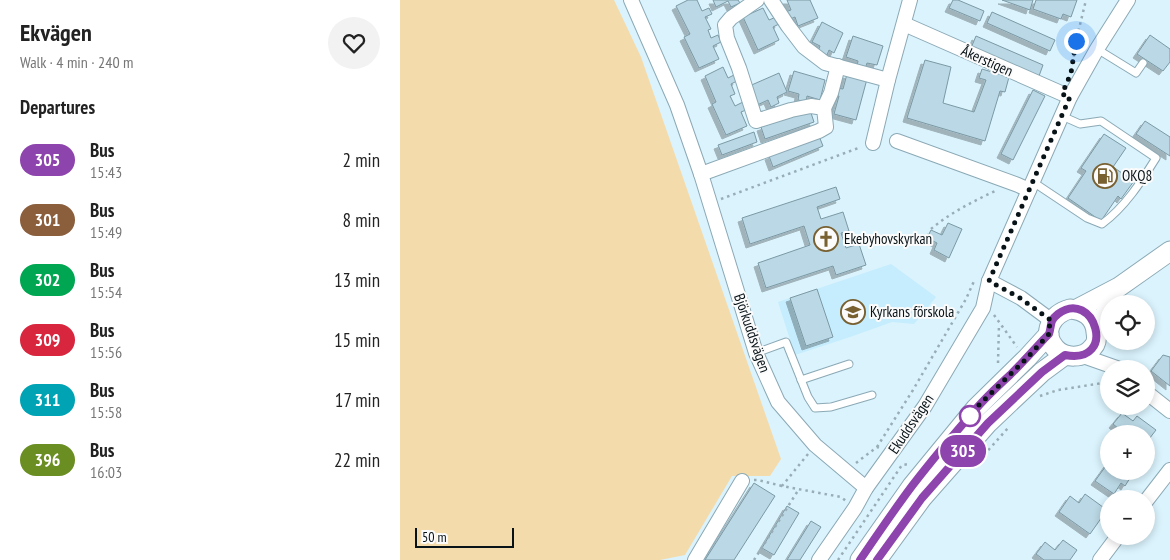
<!DOCTYPE html>
<meta charset="utf-8">
<style>
:root{--surface:#fff;--page:#f2f2f2;--text:#222;--muted:#767676}
body{margin:0;font-family:"PT Sans Narrow",sans-serif;background:var(--page);color:var(--text);height:100vh;display:flex;flex-direction:column;font-size:19px;white-space:nowrap}
*{box-sizing:border-box;margin:0}
p{font-size:16px;color:var(--muted)}
.icon{flex:none;width:28px;height:28px;fill:none;stroke:currentColor;stroke-width:2;stroke-linecap:round;stroke-linejoin:round}
.map{position:relative;flex:1;overflow:hidden}
.drawer{display:flex;flex-direction:column;background:var(--surface);width:400px}
.drawer>*{flex:none}
.badge{padding:0 10px;border-radius:16px;font-size:18px;line-height:32px}
.fabs{position:absolute;left:700px;top:295px;display:grid;gap:10px}
.fabs a{display:grid;place-items:center;width:55px;height:55px;border-radius:50%;background:var(--surface);box-shadow:0 2px 8px #0003;font-size:25px}
.scale{position:absolute;left:15px;bottom:12px;width:99px;box-sizing:border-box;padding-left:5px;border:2px solid #081318;border-top:0;font-size:14px;line-height:18px;white-space:nowrap;color:#081318;-webkit-text-stroke:4px #fbfbfb;paint-order:stroke}
.you{position:absolute;width:25px;height:25px;margin:-12px;border:4px solid #fff;border-radius:50%;background:#1a73e8;box-shadow:0 0 0 8px #1a73e833}
.map>.badge{position:absolute;translate:-50% -50%;box-shadow:0 0 0 2px #fff}
h2{padding:0 20px;font-size:19px;line-height:45px}
.round{display:grid;place-items:center;flex:none;width:52px;height:52px;border-radius:26px;background:var(--page)}
.summary{display:flex;align-items:center;justify-content:space-between;height:85px;padding:0 20px}
h1{font-size:24px;font-weight:700;line-height:38px}
ul{padding:0;list-style:none}
li{display:flex;align-items:center;gap:15px;height:60px;padding:0 20px}
li div{flex:1}
li b{display:block;font-size:19px}
li em{font-style:normal}
li .badge{min-width:55px;font-weight:700;text-align:center}
main{display:flex;flex:1;min-height:0}
.map>svg:first-child{display:block}
.built{fill:#c5edfd}
.green{fill:#f4dbac}
.building{fill:#bad8e5;stroke:#7b99a4;filter:url(#shadow)}
.lines{fill:none;stroke-linecap:round;stroke-linejoin:round}
.lane-casing{stroke:#8ba9b5;stroke-width:9}
.street-casing{stroke:#8ba9b5;stroke-width:16}
.secondary-casing{stroke:#8ba9b5;stroke-width:21}
.path{stroke:#99adb6;stroke-width:2.5;stroke-dasharray:2.5 4;stroke-linecap:butt}
.lane{stroke:#fff;stroke-width:7}
.street{stroke:#fff;stroke-width:14}
.secondary{stroke:#fff;stroke-width:19}
.line-casing{stroke:#fff;stroke-width:11}
.line{stroke:#8e44ad;stroke-width:8}
.walk{stroke:#081318;stroke-width:5;stroke-dasharray:0 9}
.stop-dot{fill:#fff;stroke:#8e44ad;stroke-width:2.5}
.labels{text-anchor:middle;stroke-width:4;stroke-linejoin:round;paint-order:stroke}
.street-label{font-size:15px;fill:#081318;stroke:#fbfbfb}
.poi-label{font-size:15px;fill:#081318;stroke:#fbfbfb;text-anchor:start}
</style>
<main>
<section class="drawer">
<div class="summary"><div><h1>Ekvägen</h1><p>Walk · 4 min · 240 m</p></div><a class="round"><svg class="icon" aria-label="heart" viewBox="0 0 24 24"><path d="M12 20l-8-8c-3-5 5-10 8-4 3-6 11-1 8 4z"/></svg></a></div>
<h2>Departures</h2>
<ul>
<li><span class="badge" style="background:#8e44ad;color:#fff">305</span><div><b>Bus</b><p>15:43</p></div><em>2 min</em></li>
<li><span class="badge" style="background:#8b5e3c;color:#fff">301</span><div><b>Bus</b><p>15:49</p></div><em>8 min</em></li>
<li><span class="badge" style="background:#00a651;color:#fff">302</span><div><b>Bus</b><p>15:54</p></div><em>13 min</em></li>
<li><span class="badge" style="background:#d7263d;color:#fff">309</span><div><b>Bus</b><p>15:56</p></div><em>15 min</em></li>
<li><span class="badge" style="background:#00a3b4;color:#fff">311</span><div><b>Bus</b><p>15:58</p></div><em>17 min</em></li>
<li><span class="badge" style="background:#6b8e23;color:#fff">396</span><div><b>Bus</b><p>16:03</p></div><em>22 min</em></li>
</ul>
</section>
<div class="map">
<svg width="770" height="560" viewBox="0 0 770 560">
<defs>
<filter id="shadow"><feDropShadow dx="-4" dy="4" stdDeviation="0" flood-color="#0004"/></filter>
</defs>
<rect width="100%" height="100%" fill="#daf3fd"/>
<polygon class="built" points="491,264 536,297 514,324 492,322 450,337 395,355 378,302"/>
<polygon class="green" points="0,0 214,0 241,57 381,459 370,476 332,476 285,555 260,560 0,560"/>
<g class="building">
<polygon points="288,0 297,0 302,11 309,8 312,14 305,17 311,29 308,30 311,38 318,35 321,42 313,46 319,59 299,68 284,37 290,34 276,6"/>
<polygon points="313,0 338,0 340,3 331,7 328,1 316,7"/>
<polygon points="387,0 410,0 418,18 398,26 395,17 388,20 385,12 391,10"/>
<polygon points="553,0 558,0 584,11 580,21 549,8"/>
<polygon points="602,0 633,0 630,10"/>
<polygon points="636,0 677,0 671,17 663,14 661,19 633,9"/>
<polygon points="363,8 369,20 376,17 379,24 373,27 379,40 358,50 343,17"/>
<polygon points="592,12 655,40 650,51 587,23"/>
<polygon points="422,22 443,33 434,53 429,50 427,55 418,51 420,46 412,42"/>
<polygon points="750,35 770,49 770,62 763,71 737,54"/>
<polygon points="453,36 483,46 477,65 467,63 465,69 457,66 458,61 446,57"/>
<polygon points="576,36 643,65 639,76 571,48"/>
<polygon points="525,60 551,67 543,103 574,112 586,80 579,78 582,69 609,77 605,92 600,91 585,141 507,118"/>
<polygon points="323,67 328,78 334,75 337,81 331,84 335,94 330,96 335,106 343,102 346,110 341,112 347,126 326,135 312,104 316,102 305,76"/>
<polygon points="394,71 425,80 420,100 407,96 406,102 398,100 399,94 388,91"/>
<polygon points="379,73 387,92 377,97 379,103 371,107 368,100 355,106 347,87"/>
<polygon points="447,74 467,79 456,120 434,114 439,96 435,95 437,88 443,89"/>
<polygon points="633,90 645,96 613,160 601,154"/>
<polygon points="410,110 414,122 365,139 361,127"/>
<polygon points="745,121 770,137 770,156 736,134"/>
<polygon points="354,132 357,142 322,155 318,145"/>
<polygon points="704,134 726,148 713,167 734,181 721,199 718,196 701,221 668,198 686,171 681,168"/>
<polygon points="419,136 423,146 373,167 369,156"/>
<polygon points="436,187 440,199 417,207 421,219 443,212 449,231 441,233 446,248 459,244 466,265 436,275 433,266 366,288 358,263 410,245 404,226 350,244 342,218"/>
<polygon points="548,223 562,229 549,258 534,250 537,243 527,238 531,230 542,235"/>
<polygon points="417,289 433,337 406,346 390,298"/>
<polygon points="763,355 770,357 770,386 751,371"/>
<polygon points="722,413 733,421 737,416 756,430 746,443 746,434 725,434 713,424"/>
<polygon points="708,463 709,464 709,471 719,471 725,476 730,478 725,486 721,483 714,494 695,481"/>
<polygon points="354,483 375,496 334,560 305,560"/>
<polygon points="685,494 707,510 690,534 659,512 670,496 679,503"/>
<polygon points="387,506 399,513 374,555 362,548"/>
<polygon points="411,521 421,527 400,560 387,560"/>
<polygon points="663,540 677,550 670,560 644,560 636,554 645,542 655,550"/>
</g>
<g class="lines">
<defs>
<g id="lane">
<polyline points="697,49 736,73 743,63"/>
<path d="M633 182 687 218 702 224C725 207 741 182 756 158L701 121 680 124 662 116"/>
<polyline points="356,353 386,342 408,397 415,408 431,407 472,395"/>
<polyline points="401,380 449,364"/>
</g>
<g id="street">
<polyline points="231,0 277,105 301,174 356,353 378,402 415,445 466,488"/>
<polyline points="371,0 388,26 404,47 425,63 488,80"/>
<polyline points="504,24 670,97"/>
<polyline points="424,108 431,93 438,66"/>
<polyline points="497,141 618,185 629,190"/>
<polyline points="473,143 488,80 510,0"/>
<polyline points="301,174 419,131 426,127 424,108 411,106 391,110 356,121 339,68 327,38 325,25 331,18 357,0"/>
<polyline points="589,281 621,298 652,321"/>
<polyline points="680,355 717,368"/>
<polyline points="746,392 770,411"/>
<polyline points="746,501 770,470"/>
<polyline points="295,560 342,481"/>
<polyline points="419,560 455,508 466,488 525,406 583,308 589,281 670,97 697,49 728,0"/>
<polyline points="700,560 718,536"/>
</g>
<g id="secondary">
<path d="M670 309C684 310 695 317 696 332 697 338 697 343 693 347 684 359 664 359 655 348 641 332 652 314 670 309Z"/>
<polyline points="677,309 719,287 770,251"/>
<polyline points="695,325 709,310"/>
<polyline points="460,560 512,486 576,408 627,358 649,334"/>
<polyline points="477,560 522,498 588,423 642,372 665,355"/>
</g>
</defs>
<use href="#lane" class="lane-casing"/>
<use href="#street" class="street-casing"/>
<use href="#secondary" class="secondary-casing"/>
<g class="path">
<polyline points="673,63 676,41 686,0"/>
<polyline points="321,199 461,147"/>
<path d="M531 229C550 213 572 202 595 191"/>
<polyline points="594,315 617,347"/>
<polyline points="598,363 599,324"/>
<polyline points="640,396 658,390 709,382"/>
<polyline points="477,447 513,390 566,299 575,279"/>
<polyline points="408,454 382,486 441,497 446,501"/>
<polyline points="584,455 608,428"/>
<polyline points="456,463 477,447 479,448"/>
<polyline points="354,480 358,480 382,486"/>
<polyline points="354,560 399,489"/>
<polyline points="438,560 502,465 509,464"/>
</g>
<use href="#lane" class="lane"/>
<use href="#street" class="street"/>
<use href="#secondary" class="secondary"/>
</g>
<g class="lines">
<defs>
<path id="line" d="M460 560C477 535 494 510 512 486 532 460 554 434 575 410 586 397 598 386 610 375 622 363 633 351 644 339 645 338 648 335 649 334 652 325 649 321 658 314 694 287 719 365 665 355L642 372 588 423 522 498 477 560"/>
</defs>
<use href="#line" class="line-casing"/>
<use href="#line" class="line"/>
<polyline class="walk" points="570,416 566,421 576,408 627,358 649,334 649,327 652,321 620,298 589,281 670,97 662,94 671,73 676,41"/>
</g>
<defs>
<symbol id="fuel-ring" viewBox="-11 -11 22 22"><circle r="9.5" fill="#fbfbfb" stroke="#786031" stroke-width="1.5"/><path d="M-5.5-6h7V0h2V4h1.3V-2.5L3-4.5l.8-.8L6-3V5H2.5V1h-1V6h-7ZM-4.2-4.7v3.2H.2V-4.7Z" fill="#786031"/></symbol>
<symbol id="church-ring" viewBox="-11 -11 22 22"><circle r="9.5" fill="#fbfbfb" stroke="#786031" stroke-width="1.5"/><path d="M-1.2-6h2.4v3.5h3.3v2.4h-3.3V6h-2.4V-.1h-3.3v-2.4h3.3Z" fill="#786031"/></symbol>
<symbol id="school-ring" viewBox="-11 -11 22 22"><circle r="9.5" fill="#fbfbfb" stroke="#786031" stroke-width="1.5"/><path d="M0-5L7-2L0 1L-7-2ZM-4 1L0 2.5L4 1V4Q0 6-4 4Z" fill="#786031"/></symbol>
</defs>
<g fill-rule="evenodd">
<use href="#fuel-ring" x="691" y="162" width="28" height="28"/>
<use href="#church-ring" x="412" y="225" width="28" height="28"/>
<use href="#school-ring" x="439" y="298" width="28" height="28"/>
</g>
<circle class="stop-dot" cx="570" cy="416" r="10"/>
<g class="labels">
<g class="street-label">
<text transform="translate(587 61) rotate(24)" y="5">Åkerstigen</text>
<text transform="translate(352 333) rotate(71)" y="5">Björkuddsvägen</text>
<text transform="translate(511 424) rotate(-56)" y="5">Ekuddsvägen</text>
</g>
<g class="poi-label">
<text x="722" y="181">OKQ8</text>
<text x="444" y="244">Ekebyhovskyrkan</text>
<text x="470" y="317">Kyrkans förskola</text>
</g>
</g>
</svg>
<div class="fabs">
<a><svg class="icon" aria-label="locate" viewBox="0 0 24 24"><circle cx="12" cy="12" r="6"/><path d="M12 2v4M12 18v4M2 12h4M18 12h4"/></svg></a>
<a><svg class="icon" aria-label="layers" viewBox="0 0 24 24"><path d="M12 4l9 5-9 5-9-5zM3 14l9 5 9-5"/></svg></a>
<a>+</a>
<a>−</a>
</div>
<div class="scale">50 m</div>
<div class="you" style="left:676px;top:41px"></div>
<b class="badge" style="left:563px;top:451px;background:#8e44ad;color:#fff">305</b>
</div>
</main>
